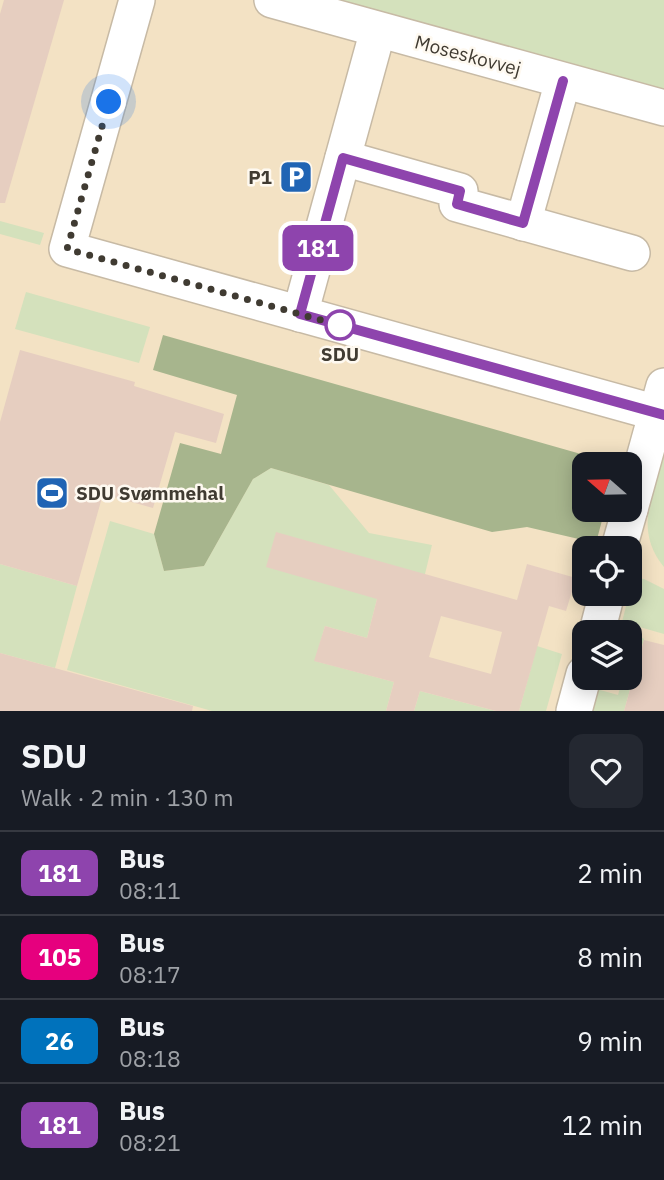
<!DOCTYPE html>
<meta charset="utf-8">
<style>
:root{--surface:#171b24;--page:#242831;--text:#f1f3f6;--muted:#9ea1a6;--line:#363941}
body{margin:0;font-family:"IBM Plex Sans",sans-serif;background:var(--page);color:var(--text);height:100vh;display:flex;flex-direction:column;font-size:26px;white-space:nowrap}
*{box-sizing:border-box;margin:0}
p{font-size:23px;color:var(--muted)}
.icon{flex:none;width:38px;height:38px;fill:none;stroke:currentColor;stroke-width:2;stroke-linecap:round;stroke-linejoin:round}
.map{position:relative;height:711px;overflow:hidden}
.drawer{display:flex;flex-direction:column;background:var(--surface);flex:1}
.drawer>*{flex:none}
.badge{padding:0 14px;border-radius:10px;font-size:24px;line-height:46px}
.needle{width:46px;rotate:290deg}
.tools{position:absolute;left:572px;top:452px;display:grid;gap:14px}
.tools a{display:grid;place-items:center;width:70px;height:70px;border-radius:14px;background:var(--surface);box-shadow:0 4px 18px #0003;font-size:35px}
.you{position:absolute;width:35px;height:35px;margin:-18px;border:5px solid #fff;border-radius:50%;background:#1a73e8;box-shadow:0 0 0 10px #1a73e833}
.map>.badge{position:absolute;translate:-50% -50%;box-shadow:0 0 0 4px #fff}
.round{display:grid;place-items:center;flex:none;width:74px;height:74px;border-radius:14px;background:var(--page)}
.headline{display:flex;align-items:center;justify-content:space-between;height:119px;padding:0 21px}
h1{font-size:33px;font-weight:800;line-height:52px}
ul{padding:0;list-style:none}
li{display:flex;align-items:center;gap:21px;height:84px;padding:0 21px;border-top:2px solid var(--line)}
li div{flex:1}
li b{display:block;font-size:26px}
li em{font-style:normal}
li .badge{min-width:77px;font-weight:700;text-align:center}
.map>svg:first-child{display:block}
.built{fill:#f3e2c4;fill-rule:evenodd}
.green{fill:#d4e1bc}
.forest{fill:#a7b58d}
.building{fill:#e6cec0;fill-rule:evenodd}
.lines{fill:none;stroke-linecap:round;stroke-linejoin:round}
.minor-casing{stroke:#c7baa5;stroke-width:38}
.minor{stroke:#fff;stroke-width:35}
.line-casing{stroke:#fff;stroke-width:16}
.line{stroke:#8e44ad;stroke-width:10}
.walk{stroke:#403b32;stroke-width:7;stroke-dasharray:0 12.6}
.stop-dot{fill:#fff;stroke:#8e44ad;stroke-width:3.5}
.labels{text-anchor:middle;stroke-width:5;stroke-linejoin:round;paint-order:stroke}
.street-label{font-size:19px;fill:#403b32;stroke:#fef9f0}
.poi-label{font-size:19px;font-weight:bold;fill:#403b32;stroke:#fef9f0;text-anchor:end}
.stop-label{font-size:19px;font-weight:bold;fill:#403b32;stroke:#fef9f0}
</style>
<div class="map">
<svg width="664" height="711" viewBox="0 0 664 711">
<rect width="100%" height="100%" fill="#f8ead4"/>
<path class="built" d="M0 0H327L664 94V711H0ZM584 464H630V509H584ZM584 548H630V593H584ZM584 632H630V677H584Z"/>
<g class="green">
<polygon points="327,0 664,0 664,94"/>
<polygon points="0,221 44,233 40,245 0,234"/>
<polygon points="26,292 150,327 139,363 15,329"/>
<path d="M664 455V567C634 530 652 496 664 455Z"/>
<polygon points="271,468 329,485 369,533 432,545 425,574 377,599 367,638 325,626 315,661 394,682 386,711 212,711 67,670 110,521 154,534 164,571 204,566 253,479"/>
<polygon points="0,564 77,586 55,668 0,653"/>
<polygon points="633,578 644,579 664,589 664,634 622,622"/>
<polygon points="636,633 644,639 624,711 588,711 593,688 618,695 623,677 630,677 630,654"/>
<polygon points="537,646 562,654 546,711 519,711"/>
<polygon points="420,691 496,711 414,711"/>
</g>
<polygon class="forest" points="163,335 616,464 584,464 584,509 605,509 596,543 527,527 492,532 271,468 253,479 204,566 164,571 154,534 180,443 221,454 237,395 153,370"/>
<g class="building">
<polygon points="4,0 64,0 5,203 0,203 0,14"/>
<polygon points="20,350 135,382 134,386 224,414 216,443 175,432 153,508 103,494 77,586 0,564 0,422"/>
<path d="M276 532 517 600 527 564 576 578 566 611 549 606 519 711H496L420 691 414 711H386L394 682 314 661 325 626 367 638 377 599 266 567ZM441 616 502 632 491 674 429 657Z"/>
<polygon points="644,640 664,645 664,711 624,711"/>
<polygon points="0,653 193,706 192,711 0,711"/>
</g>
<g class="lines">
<defs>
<g id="minor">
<polyline points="137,0 67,249 664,415"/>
<polyline points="272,0 664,108"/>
<polyline points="343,158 460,191 457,204 632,253"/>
<polyline points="523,223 563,81"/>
<polyline points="300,314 378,30"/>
<polyline points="630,509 664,386"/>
<polyline points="619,548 630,509"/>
<polyline points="597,632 607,593"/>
<polyline points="574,711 584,674"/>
</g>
</defs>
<use href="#minor" class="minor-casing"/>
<use href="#minor" class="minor"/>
</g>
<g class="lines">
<defs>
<polyline id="line" points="563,81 523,223 457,204 460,191 343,158 300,314 664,415"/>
</defs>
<use href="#line" class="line-casing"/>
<use href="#line" class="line"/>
<polyline class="walk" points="109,102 67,249 346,327 340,325"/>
</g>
<defs>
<symbol id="parking-square" viewBox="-11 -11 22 22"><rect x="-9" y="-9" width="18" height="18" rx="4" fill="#2064b4" stroke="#fef9f0"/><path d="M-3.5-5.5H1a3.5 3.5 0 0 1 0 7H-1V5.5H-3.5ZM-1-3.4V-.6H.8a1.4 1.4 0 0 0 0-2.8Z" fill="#fff"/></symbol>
<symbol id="stadium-square" viewBox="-11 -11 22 22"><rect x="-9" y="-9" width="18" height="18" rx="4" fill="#2064b4" stroke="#fef9f0"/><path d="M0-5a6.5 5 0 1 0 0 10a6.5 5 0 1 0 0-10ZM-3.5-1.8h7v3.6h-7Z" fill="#fff"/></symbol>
</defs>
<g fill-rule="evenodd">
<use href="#parking-square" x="277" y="158" width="38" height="38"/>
<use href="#stadium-square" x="33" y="474" width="38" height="38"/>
</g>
<circle class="stop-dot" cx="340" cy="325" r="14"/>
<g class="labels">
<g class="street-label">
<text transform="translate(468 55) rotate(15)" y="7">Moseskovvej</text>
</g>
<g class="poi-label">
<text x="272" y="184">P1</text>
<text x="76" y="500" text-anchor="start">SDU Svømmehal</text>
</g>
<g class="stop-label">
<text x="340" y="361">SDU</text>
</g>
</g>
</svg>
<div class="tools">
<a><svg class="needle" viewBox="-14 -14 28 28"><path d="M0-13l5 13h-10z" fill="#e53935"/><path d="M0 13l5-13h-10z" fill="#9ea1a6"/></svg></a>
<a><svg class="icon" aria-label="locate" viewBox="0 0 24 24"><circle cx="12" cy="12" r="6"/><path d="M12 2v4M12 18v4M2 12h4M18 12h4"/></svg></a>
<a><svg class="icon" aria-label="layers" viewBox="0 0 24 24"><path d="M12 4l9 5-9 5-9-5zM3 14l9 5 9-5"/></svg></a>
</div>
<div class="you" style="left:109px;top:102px"></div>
<b class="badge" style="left:318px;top:248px;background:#8e44ad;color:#fff">181</b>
</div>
<section class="drawer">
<div class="headline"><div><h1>SDU</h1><p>Walk · 2 min · 130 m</p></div><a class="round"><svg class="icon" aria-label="heart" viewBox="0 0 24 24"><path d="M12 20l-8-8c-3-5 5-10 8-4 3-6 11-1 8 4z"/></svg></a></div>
<ul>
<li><span class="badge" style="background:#8e44ad;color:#fff">181</span><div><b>Bus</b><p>08:11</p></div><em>2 min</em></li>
<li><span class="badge" style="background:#e6007e;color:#fff">105</span><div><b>Bus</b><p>08:17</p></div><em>8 min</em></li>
<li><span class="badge" style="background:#0072bc;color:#fff">26</span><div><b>Bus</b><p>08:18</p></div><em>9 min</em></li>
<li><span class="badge" style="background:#8e44ad;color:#fff">181</span><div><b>Bus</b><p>08:21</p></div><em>12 min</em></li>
</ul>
</section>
